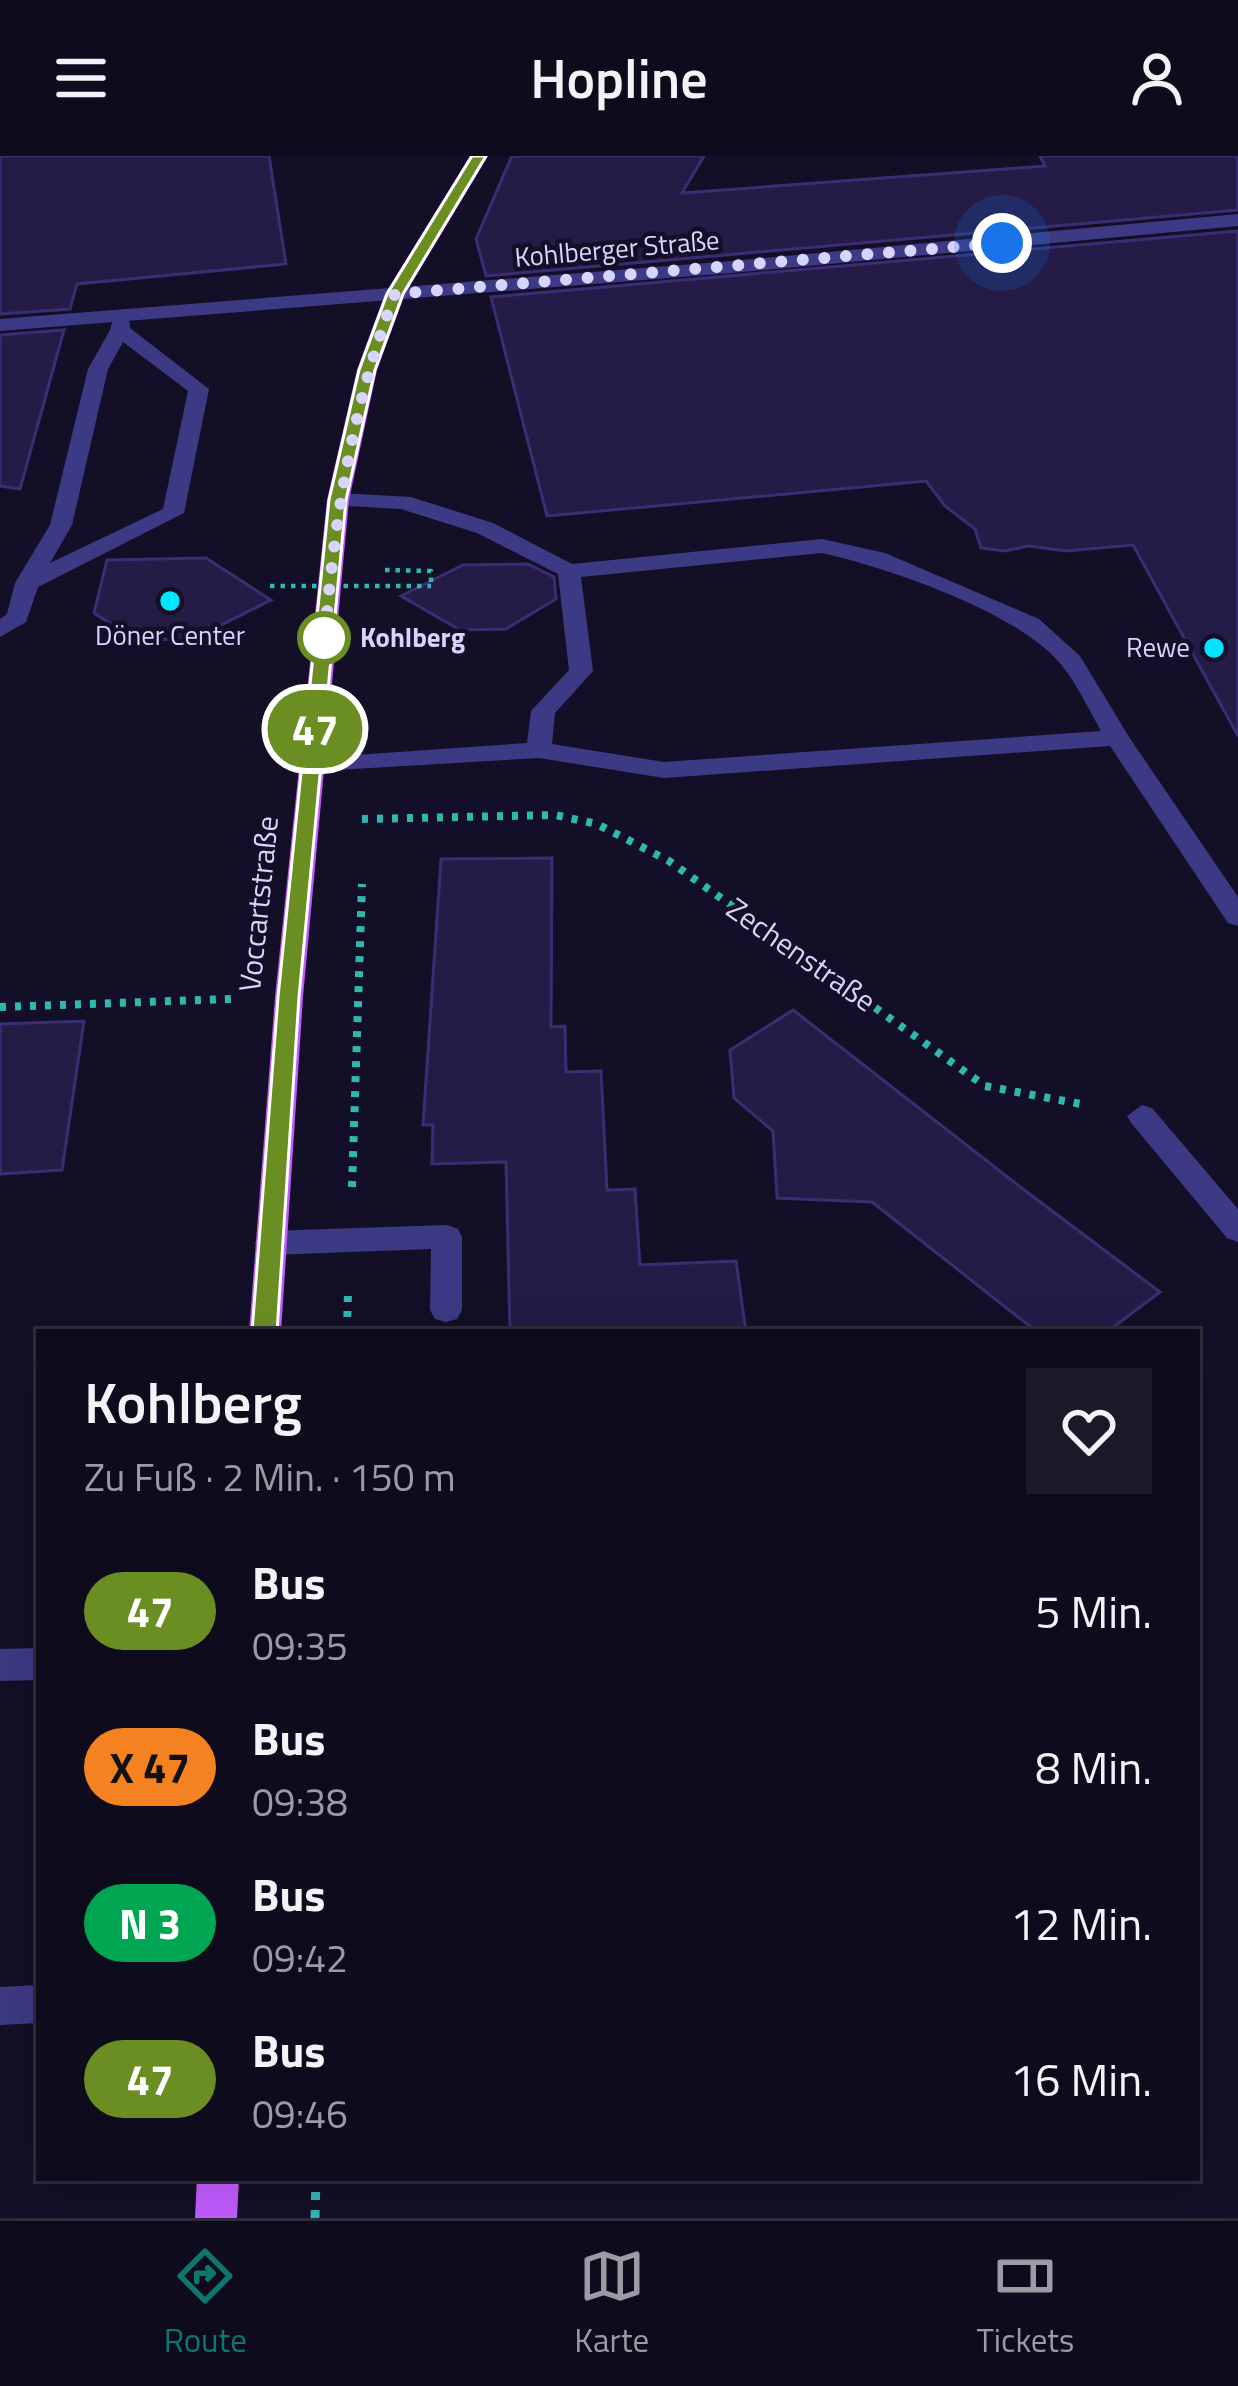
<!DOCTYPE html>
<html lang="de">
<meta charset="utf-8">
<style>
:root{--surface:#0e0b1c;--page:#1c1929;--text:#f1f3f6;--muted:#9b9ba3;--line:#2e2b3b;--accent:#0f766e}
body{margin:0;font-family:"Titillium Web",sans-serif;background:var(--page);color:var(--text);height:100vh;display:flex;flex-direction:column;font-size:45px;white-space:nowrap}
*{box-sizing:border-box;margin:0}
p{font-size:39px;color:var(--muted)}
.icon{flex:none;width:66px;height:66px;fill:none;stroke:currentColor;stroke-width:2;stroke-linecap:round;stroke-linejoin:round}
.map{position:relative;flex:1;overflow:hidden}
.sheet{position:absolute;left:36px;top:1173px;width:1164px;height:852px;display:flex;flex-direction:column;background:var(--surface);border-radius:0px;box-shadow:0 12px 48px #0002,0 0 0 3px var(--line)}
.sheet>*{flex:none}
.badge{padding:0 24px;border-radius:39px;font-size:42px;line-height:78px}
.you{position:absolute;width:60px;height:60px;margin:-30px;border:9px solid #fff;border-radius:50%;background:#1a73e8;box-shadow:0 0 0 18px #1a73e833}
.map>.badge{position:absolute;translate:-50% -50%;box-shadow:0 0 0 6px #fff}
.round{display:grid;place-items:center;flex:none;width:126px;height:126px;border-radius:0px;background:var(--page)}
.head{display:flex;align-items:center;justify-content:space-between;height:204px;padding:0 48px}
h1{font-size:57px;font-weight:600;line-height:90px}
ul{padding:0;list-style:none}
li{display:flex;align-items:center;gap:36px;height:156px;padding:0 48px}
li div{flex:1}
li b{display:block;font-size:45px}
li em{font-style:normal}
li .badge{min-width:132px;font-weight:700;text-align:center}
header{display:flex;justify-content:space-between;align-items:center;height:156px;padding:0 48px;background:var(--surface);font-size:54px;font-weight:600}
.tabs{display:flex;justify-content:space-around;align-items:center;height:168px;border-top:3px solid var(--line);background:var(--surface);font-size:33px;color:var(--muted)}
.tabs a{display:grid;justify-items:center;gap:6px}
.tabs .current{color:var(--accent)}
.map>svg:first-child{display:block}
.building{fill:#241b47;stroke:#3b2d73;stroke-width:3}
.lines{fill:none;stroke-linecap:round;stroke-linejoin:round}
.path-far2{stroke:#2fb8b0;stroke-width:4.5;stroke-dasharray:4.5 6;stroke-linecap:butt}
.path-far1{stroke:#2fb8b0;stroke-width:8;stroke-dasharray:6 9;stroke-linecap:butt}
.path{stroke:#2fb8b0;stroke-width:9;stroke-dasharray:8 10;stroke-linecap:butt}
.lane{fill:#3d3a85;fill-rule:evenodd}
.street{fill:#3d3a85;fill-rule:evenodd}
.primary{fill:#c25bff;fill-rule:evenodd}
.path-bridge{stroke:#2fb8b0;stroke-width:4.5;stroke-dasharray:4.5 6;stroke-linecap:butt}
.line{fill:#6b8e23;stroke:#fff;stroke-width:3}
.walk{stroke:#d9d4ff;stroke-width:12;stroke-dasharray:0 21.6}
.poi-dot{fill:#00e5ff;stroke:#130f26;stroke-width:4.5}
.stop-dot{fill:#fff;stroke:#6b8e23;stroke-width:6}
.labels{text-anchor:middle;stroke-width:9;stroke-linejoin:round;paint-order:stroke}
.far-street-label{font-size:27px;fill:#d9d4ff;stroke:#130f26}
.far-poi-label{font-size:27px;fill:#d9d4ff;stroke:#130f26}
.far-stop-label{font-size:27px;font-weight:bold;fill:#d9d4ff;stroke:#130f26;text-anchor:start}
.street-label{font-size:30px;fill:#d9d4ff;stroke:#130f26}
</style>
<header><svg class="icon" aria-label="menu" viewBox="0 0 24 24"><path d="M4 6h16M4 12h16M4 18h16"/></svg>Hopline<svg class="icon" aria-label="person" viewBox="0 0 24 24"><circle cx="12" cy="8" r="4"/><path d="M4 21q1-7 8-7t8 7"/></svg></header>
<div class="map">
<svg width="1238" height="2062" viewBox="0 0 1238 2062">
<rect width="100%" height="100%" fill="#130f26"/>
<g class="building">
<polygon points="0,0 269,0 286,108 77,128 70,153 0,158"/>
<polygon points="512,0 704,0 682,37 1045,10 1040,0 1238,0 1238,54 486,120 476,83"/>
<polygon points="1238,75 1238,580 1133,389 1066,395 1029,390 1004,395 981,392 975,373 945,350 926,325 547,360 491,141"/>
<polygon points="64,174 20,333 0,330 0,179"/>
<polygon points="206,402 271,444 193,483 135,484 94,457 107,404"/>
<polygon points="528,408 554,421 556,443 506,473 460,474 401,440 463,409"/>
<polygon points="552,702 551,871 565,870 566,916 601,915 607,1034 635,1033 640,1109 736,1105 746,1176 510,1176 506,1006 432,1008 433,969 423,969 441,703"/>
<polygon points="793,854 1019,1030 1160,1136 1107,1176 1037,1176 872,1046 777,1042 773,975 734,942 730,894"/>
<polygon points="84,865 62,1014 0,1018 0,868"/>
</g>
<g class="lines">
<polyline class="path-far2" points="385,414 431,415 431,430"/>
<g class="path-far1">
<polyline points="362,663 555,659 597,668 669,705 985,930 1086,949"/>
<polyline points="0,851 232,843"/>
<polyline points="352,1031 362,728"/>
<polyline points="347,1176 348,1136"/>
</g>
<polyline class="path" points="315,2062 316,2022"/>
<g class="lane">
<path d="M115 155H129L130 172 209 233 184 357 38 431 26 466 0 481V463L7 458 15 427 50 369 88 213 110 174ZM123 186 188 235 163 353 50 407 72 369 108 213Z"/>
<path d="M338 337 411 341 493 367 572 408 822 383 885 397 1039 463 1080 500 1129 581 1238 741V770L1228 767 1110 590 664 622 539 602 303 616 299 610 303 604 312 602 527 587 531 555 569 514 558 418 477 377 401 353 330 349 327 344ZM822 397C886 411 1024 458 1063 511 1078 530 1089 554 1101 575L664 606 552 588 555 557 593 515 581 421Z"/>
<polygon points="447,1069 458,1073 462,1081 462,1154 457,1163 446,1166 435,1163 430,1154 431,1093 270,1099 259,1095 255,1087 259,1079 270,1075"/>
<polygon points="39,1492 39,1524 0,1525 0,1493"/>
<polygon points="39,1829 39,1867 0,1869 0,1831"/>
</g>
<g class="street">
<polygon points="1238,58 1238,70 731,117 0,175 0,163 731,105"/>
<polygon points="1142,949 1152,952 1238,1053 1238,1086 1227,1082 1132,968 1127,960"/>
</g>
<g class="primary">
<polygon points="470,0 488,0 405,138 377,214 349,344 303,841 281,1176 249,1176 275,841 327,344 357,214 385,138"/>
<polygon points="197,2022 239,2022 237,2062 195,2062"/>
</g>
<polyline class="path-bridge" points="270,430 431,430"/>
</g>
<polygon class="line" points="472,0 486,0 403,138 375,214 346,344 299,841 277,1176 265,1186 252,1176 278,841 329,344 359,214 387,138"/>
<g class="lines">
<path class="walk" d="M324 482V490C334 368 351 253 395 138L1002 87"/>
</g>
<g class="poi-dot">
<circle cx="170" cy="445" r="12"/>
<circle cx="1214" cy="492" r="12"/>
</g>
<circle class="stop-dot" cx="324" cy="482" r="24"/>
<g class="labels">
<g class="far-street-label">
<text transform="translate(617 93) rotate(-5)" y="9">Kohlberger Straße</text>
</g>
<g class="far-poi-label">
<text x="170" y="489">Döner Center</text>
<text x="1190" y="501" text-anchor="end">Rewe</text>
</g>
<g class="far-stop-label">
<text x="360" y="491">Kohlberg</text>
</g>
<g class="street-label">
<text transform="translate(259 748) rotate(-84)" y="10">Voccartstraße</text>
<text transform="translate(801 799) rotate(35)" y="10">Zechenstraße</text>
</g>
</g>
</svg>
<div class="you" style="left:1002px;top:87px"></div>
<b class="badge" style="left:315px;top:573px;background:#6b8e23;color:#fff">47</b>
<section class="sheet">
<div class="head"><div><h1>Kohlberg</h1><p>Zu Fuß · 2 Min. · 150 m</p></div><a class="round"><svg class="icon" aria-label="heart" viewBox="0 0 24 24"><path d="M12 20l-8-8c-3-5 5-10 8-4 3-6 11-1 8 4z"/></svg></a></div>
<ul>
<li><span class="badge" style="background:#6b8e23;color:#fff">47</span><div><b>Bus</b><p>09:35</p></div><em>5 Min.</em></li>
<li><span class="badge" style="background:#f58220;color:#111">X 47</span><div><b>Bus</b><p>09:38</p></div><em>8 Min.</em></li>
<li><span class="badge" style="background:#00a651;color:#fff">N 3</span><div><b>Bus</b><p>09:42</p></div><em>12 Min.</em></li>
<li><span class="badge" style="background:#6b8e23;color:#fff">47</span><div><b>Bus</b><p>09:46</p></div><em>16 Min.</em></li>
</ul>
</section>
</div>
<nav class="tabs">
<a class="current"><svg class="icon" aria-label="directions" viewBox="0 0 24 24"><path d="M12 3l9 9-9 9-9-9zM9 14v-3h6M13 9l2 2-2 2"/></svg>Route</a>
<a><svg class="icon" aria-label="map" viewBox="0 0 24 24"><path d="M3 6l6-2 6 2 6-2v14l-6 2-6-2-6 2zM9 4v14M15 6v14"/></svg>Karte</a>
<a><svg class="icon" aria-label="tickets" viewBox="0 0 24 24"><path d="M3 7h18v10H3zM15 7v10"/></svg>Tickets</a>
</nav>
